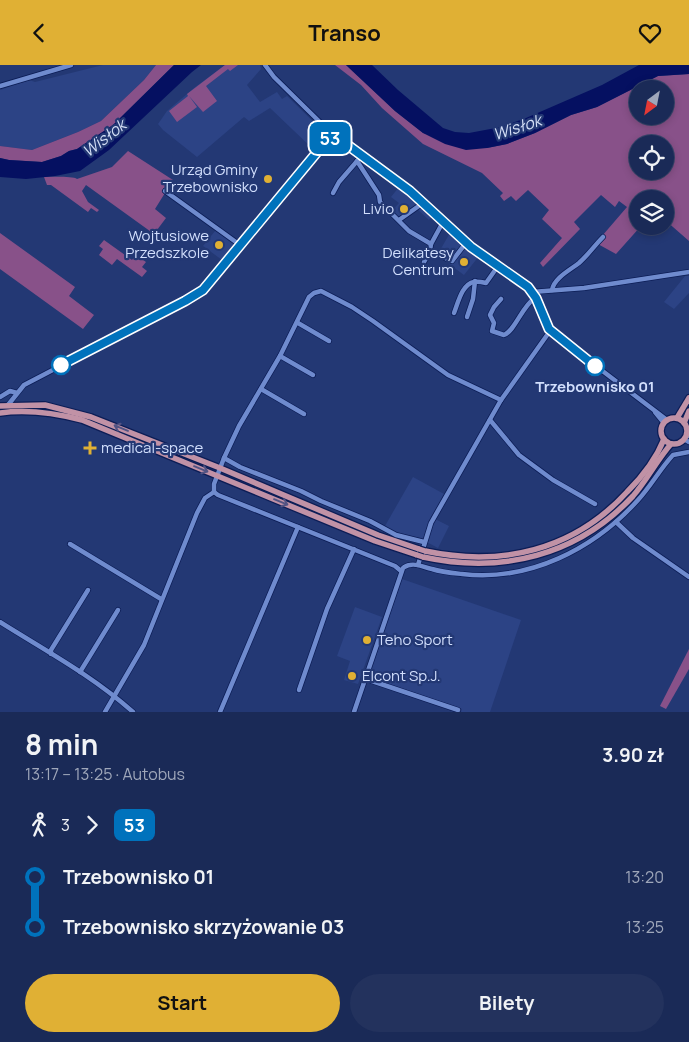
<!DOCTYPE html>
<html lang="pl">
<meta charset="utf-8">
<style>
:root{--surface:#1a2a57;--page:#23325d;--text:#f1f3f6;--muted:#9fa7ba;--line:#38466d;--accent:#e0b034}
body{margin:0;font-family:Manrope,sans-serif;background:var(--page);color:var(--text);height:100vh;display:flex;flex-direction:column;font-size:19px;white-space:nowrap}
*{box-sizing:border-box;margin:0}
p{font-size:16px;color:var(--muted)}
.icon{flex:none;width:28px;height:28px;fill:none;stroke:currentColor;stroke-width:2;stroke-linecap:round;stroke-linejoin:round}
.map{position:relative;height:647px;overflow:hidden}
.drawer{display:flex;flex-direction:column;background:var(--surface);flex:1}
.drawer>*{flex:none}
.badge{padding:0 10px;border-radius:8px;font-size:18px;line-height:32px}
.needle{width:32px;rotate:212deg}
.buttons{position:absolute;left:629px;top:15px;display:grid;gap:10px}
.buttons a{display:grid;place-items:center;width:45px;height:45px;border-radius:50%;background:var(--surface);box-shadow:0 2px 8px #0003,0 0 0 1px var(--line);font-size:25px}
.map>.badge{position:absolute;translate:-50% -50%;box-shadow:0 0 0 2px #fff}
.legs{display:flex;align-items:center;gap:8px;height:55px;padding:0 25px;font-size:16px}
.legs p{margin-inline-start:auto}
.headline{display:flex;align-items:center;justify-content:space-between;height:85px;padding:0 25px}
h1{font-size:28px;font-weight:700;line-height:38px}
.primary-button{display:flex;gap:10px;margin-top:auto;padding:10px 25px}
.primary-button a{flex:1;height:58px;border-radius:30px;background:var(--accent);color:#111;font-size:20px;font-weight:700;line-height:58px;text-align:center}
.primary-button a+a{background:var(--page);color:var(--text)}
ul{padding:0 25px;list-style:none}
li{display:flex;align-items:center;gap:18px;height:50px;font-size:19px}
li i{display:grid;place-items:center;width:8px;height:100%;margin:0 6px;background:currentColor}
li i::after{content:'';width:12px;height:12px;margin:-6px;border:4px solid;border-radius:50%;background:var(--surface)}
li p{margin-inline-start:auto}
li:first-child i{background:linear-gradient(#0000 50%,currentColor 0)}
li:last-child i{background:linear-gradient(currentColor 50%,#0000 0)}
header{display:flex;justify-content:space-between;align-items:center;height:65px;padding:0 25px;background:var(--accent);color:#111;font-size:22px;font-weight:700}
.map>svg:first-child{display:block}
.built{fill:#2c4385}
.green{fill:#885189;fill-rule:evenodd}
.water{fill:#051061}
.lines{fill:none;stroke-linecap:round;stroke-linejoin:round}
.minor-casing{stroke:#0c1d56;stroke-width:6}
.major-casing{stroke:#0c1d56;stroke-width:8}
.minor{stroke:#6f8bce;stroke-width:4.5}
.major{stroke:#c192a6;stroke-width:5.5}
.major-bridge-casing{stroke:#0c1d56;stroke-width:8;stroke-linecap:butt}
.major-bridge{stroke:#c192a6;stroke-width:5.5}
.oneway{stroke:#525383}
.line-1-casing{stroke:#fff;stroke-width:11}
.line-1{stroke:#0072bc;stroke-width:8}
.poi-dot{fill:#e0b034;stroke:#233874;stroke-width:2}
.stop-1-dot{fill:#fff;stroke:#0072bc;stroke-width:2.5}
.labels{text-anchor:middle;stroke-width:4.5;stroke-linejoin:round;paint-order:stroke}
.poi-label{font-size:15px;fill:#d2dffd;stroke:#233874;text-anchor:end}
.stop-label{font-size:15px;font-weight:bold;fill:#d2dffd;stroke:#233874}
.water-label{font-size:16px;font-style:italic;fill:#d4dff6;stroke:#233874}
</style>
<header><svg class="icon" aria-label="back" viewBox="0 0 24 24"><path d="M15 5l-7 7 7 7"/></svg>Transo<svg class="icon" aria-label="heart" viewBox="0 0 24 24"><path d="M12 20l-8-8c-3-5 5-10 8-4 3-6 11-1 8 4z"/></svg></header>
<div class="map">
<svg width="689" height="647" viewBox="0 0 689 647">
<rect width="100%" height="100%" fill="#233874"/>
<g class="built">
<polygon points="103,0 156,0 144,15 101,56 78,67 32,85 0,81 0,25 29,15 35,17"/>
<polygon points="225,0 260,0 261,4 247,20 260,37 277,27 282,34 287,31 327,70 314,85 270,43 249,56 244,52 197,92 163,65 158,59 167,46 194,23"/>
<polygon points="399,122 432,151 429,155 416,143 403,152 399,152 392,146 399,138 391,132"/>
<polygon points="215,166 219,167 235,178 222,195 203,181"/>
<polygon points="450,168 479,191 464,210 449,199 451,195 439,187"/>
<polygon points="685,211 689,211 689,228 674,244 664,237"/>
<polygon points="413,412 444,429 431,452 449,461 438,483 419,473 395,468 385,461"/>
<polygon points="402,514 521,555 490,647 461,647 462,644 368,612"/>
<polygon points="355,542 382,552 358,619 344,615 350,596 337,591"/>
</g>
<g class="green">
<polygon points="156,0 174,0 113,60 77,84 69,86 61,91 42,97 9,95 0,93 0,81 32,85 78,67 101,56 144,15"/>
<polygon points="225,0 238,0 230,6 228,4 206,21 217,36 203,47 189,31 197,42 177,57 169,46 188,31 187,29"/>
<path d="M335 0H346L395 46 423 68 487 83 507 79 535 68 571 50 597 42 658 11 689 9V176L665 155V134H638V161H641L616 189 596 178 627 142 619 136 615 142 601 130 574 157 580 164 543 202 540 198 562 173 542 154 549 145 528 125 516 136 511 131 504 136 500 131 503 128 482 108 423 79 382 43 361 20ZM638 24H665V51H638ZM638 79H665V106H638Z"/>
<path d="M128 86 173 115 155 144 166 153 154 169 86 120 82 126 88 137 99 145 97 147 91 143 88 147 51 120H47L44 112C51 112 73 111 77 114L112 102Z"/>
<polygon points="0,168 75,222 69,231 94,250 83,264 0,204"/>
<polygon points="104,175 132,195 136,190 146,197 142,202 147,206 142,212 117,194 112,200 99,190 103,184 99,181"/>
<polygon points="689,584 689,604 666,644 660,641"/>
</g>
<g class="water">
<polygon points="174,0 201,0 192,7 109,85 80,106 55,111 26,114 0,112 0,93 9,95 42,97 61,91 69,86 77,84 113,60"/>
<polygon points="346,0 372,0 398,25 443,63 455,67 469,68 501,62 526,53 602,20 639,0 689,0 689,9 658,11 597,42 571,50 535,68 507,79 487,83 466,85 445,79 423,68 395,46"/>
</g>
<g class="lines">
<defs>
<g id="minor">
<path d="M265 0 274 12 333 70 410 126 471 182 528 222C540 235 539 254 550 266L667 355"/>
<polyline points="0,21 71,0"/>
<polyline points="357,96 379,130 380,137 409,166 431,179 443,157"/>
<polyline points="165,126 240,180"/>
<polyline points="333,128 339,117 358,95"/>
<polyline points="399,155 423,138"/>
<polyline points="445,193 452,196 466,178"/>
<polyline points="424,197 430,186 431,179"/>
<path d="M552 225C554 213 570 205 579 198 588 190 595 180 603 172"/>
<polyline points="532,227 584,223 689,207"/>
<path d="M501 234 494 242 490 250 494 258 492 266 504 270C515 266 522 241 535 233"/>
<path d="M454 248C458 238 462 219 474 217 478 216 482 217 486 218L498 201"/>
<polyline points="467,252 473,234 475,216"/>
<polyline points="298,258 329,276"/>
<polyline points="280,291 313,310"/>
<polyline points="261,324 304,349"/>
<polyline points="0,332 10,326 17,328"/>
<polyline points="8,340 24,320 185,236 203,225 323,80 333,70"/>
<polyline points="655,347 664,358"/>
<polyline points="490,355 519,390 553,415 595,439"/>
<polyline points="687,369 689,371"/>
<polyline points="684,374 689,377"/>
<polyline points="224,393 240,402 301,426 321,436 370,456 396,470 424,477"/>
<polyline points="616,457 633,473 689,512"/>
<polyline points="70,479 161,534"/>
<polyline points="418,500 431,458 501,335 550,266"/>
<polyline points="401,506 395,501 218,430 214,427 214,419 224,393 239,361 280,291 309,232 314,228 321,226 352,242 373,256 448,310 501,335"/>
<path d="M0 557C46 586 93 611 133 647"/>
<polyline points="51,589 51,585 88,525"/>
<polyline points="80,607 118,545"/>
<polyline points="366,614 458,645"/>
<polyline points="299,625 327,544 354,484"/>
<polyline points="105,647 144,580 197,448 205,433 214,427"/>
<polyline points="220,647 298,462"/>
<path d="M354 647 403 503C404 502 408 500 410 500 417 498 425 503 432 504 441 507 452 508 462 509 529 517 594 484 638 435 651 421 660 404 673 390L689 387"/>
</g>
<g id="major">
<polyline points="0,341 45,340 91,352 220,403 378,470 419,484"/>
<path d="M0 348C28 344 55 348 82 355L375 476 417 490"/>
<polyline points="677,353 689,333"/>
<circle cx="674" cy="366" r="13"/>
<polyline points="684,358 689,346"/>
<path d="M425 486C501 502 573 486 627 427 642 412 656 394 664 374"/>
<path d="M423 492C502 509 577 491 633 431 647 415 657 395 671 379"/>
</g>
</defs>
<use href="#minor" class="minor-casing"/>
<use href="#major" class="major-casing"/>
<use href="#minor" class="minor"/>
<use href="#major" class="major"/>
<defs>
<g id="major-bridge">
<polyline points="419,484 425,486"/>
<polyline points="417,490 423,492"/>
</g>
</defs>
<use href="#major-bridge" class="major-bridge-casing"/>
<use href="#major-bridge" class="major-bridge"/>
</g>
<defs><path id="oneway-shaft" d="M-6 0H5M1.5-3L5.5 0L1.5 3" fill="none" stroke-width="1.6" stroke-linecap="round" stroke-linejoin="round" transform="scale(1.25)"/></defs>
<g class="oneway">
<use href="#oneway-shaft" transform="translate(121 363) rotate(-158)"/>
<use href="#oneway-shaft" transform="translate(201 404) rotate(22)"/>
<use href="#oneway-shaft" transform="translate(281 437) rotate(22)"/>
</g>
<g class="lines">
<defs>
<polyline id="line-1" points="61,300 185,236 203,225 323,80 334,70 410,126 471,182 528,222 536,233 549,264 595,301"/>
</defs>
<use href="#line-1" class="line-1-casing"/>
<use href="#line-1" class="line-1"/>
</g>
<g class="poi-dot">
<circle cx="268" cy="114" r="5"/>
<circle cx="404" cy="144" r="5"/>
<circle cx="219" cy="180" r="5"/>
<circle cx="464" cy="197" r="5"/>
<path d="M87.5 375.5h5v5h5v5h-5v5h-5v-5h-5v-5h5z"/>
<circle cx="367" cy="575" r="5"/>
<circle cx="352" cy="611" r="5"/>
</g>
<g class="stop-1-dot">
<circle cx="61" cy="300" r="9"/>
<circle cx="595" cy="301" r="9"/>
</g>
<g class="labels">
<g class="poi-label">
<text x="258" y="110">Urząd Gminy<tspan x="258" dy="17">Trzebownisko</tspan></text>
<text x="394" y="149">Livio</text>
<text x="209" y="176">Wojtusiowe<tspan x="209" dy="17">Przedszkole</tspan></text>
<text x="454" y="193">Delikatesy<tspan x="454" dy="17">Centrum</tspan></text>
<text x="101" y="388" text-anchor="start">medical-space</text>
<text x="377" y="580" text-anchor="start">Teho Sport</text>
<text x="362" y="616" text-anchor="start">Elcont Sp.J.</text>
</g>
<g class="stop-label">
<text x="595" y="327">Trzebownisko 01</text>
</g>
<g class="water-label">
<text transform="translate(517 62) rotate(-18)" y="6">Wisłok</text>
<text transform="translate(104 73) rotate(-38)" y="6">Wisłok</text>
</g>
</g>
</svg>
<div class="buttons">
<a><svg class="needle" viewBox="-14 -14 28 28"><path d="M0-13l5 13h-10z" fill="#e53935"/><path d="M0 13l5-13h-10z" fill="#9fa7ba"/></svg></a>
<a><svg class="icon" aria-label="locate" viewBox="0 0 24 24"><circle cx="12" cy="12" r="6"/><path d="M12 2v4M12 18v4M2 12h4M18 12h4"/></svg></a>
<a><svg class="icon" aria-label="layers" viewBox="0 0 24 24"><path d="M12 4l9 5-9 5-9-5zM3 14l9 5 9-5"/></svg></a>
</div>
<b class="badge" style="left:330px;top:73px;background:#0072bc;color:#fff">53</b>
</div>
<section class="drawer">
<div class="headline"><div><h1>8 min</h1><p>13:17 – 13:25 · Autobus</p></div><b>3.90 zł</b></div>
<div class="legs"><svg class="icon" aria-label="walk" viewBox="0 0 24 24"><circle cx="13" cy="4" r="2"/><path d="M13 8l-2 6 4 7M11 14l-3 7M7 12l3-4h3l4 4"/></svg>3<svg class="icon" aria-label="forward" viewBox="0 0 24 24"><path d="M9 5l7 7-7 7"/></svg><b class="badge" style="background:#0072bc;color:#fff">53</b></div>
<ul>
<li><i style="color:#0072bc"></i><b>Trzebownisko 01</b><p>13:20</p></li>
<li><i style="color:#0072bc"></i><b>Trzebownisko skrzyżowanie 03</b><p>13:25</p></li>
</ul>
<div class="primary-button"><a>Start</a><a>Bilety</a></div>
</section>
